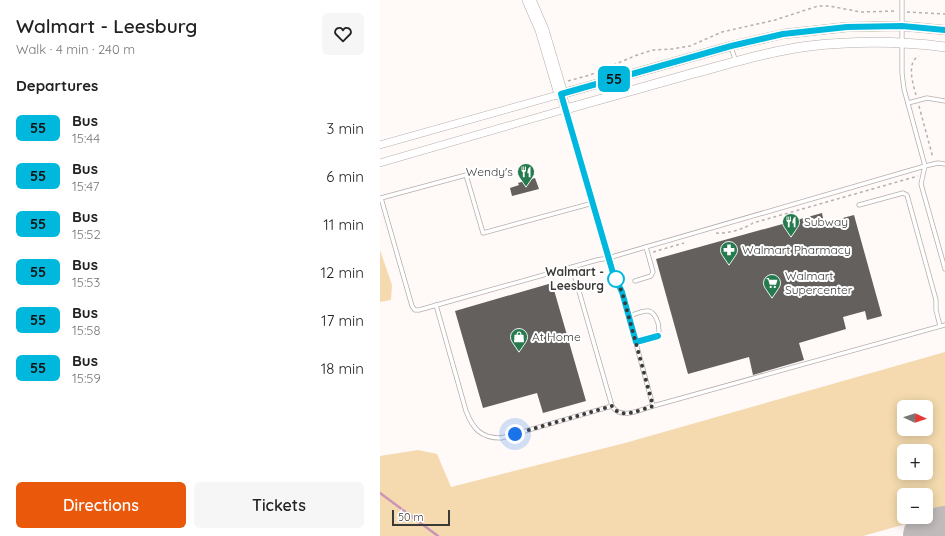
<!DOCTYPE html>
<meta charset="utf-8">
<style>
:root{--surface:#fff;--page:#f6f6f6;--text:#222;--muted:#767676;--accent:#ea580c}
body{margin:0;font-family:Quicksand,sans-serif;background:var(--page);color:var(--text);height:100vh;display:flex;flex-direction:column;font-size:15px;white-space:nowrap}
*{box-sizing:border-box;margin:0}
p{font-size:13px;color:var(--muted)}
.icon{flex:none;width:22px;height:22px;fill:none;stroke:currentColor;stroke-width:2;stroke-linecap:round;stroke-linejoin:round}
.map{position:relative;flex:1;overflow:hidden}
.side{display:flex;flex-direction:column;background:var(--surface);width:380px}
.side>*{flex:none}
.badge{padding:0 8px;border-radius:6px;font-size:14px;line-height:26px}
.needle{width:26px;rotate:93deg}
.controls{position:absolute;left:517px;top:400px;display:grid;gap:8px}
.controls a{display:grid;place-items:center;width:36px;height:36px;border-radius:6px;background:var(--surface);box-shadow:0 2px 10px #0003;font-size:20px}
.scale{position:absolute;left:12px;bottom:10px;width:58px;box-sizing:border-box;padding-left:4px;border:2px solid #3c3a39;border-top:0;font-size:11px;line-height:14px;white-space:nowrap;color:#3c3a39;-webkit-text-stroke:3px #fff;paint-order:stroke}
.you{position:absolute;width:20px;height:20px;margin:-10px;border:3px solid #fff;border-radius:50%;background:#1a73e8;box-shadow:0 0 0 6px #1a73e833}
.map>.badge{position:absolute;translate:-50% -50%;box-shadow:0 0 0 2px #fff}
h2{padding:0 16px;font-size:15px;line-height:36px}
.round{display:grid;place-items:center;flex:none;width:42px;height:42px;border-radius:6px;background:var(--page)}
.summary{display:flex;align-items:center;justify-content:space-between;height:68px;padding:0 16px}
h1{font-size:19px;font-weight:600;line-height:30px}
.action{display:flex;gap:8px;margin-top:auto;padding:8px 16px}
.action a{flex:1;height:46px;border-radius:6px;background:var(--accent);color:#fff;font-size:16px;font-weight:600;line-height:46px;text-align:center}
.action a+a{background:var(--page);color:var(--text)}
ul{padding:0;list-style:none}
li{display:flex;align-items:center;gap:12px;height:48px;padding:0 16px}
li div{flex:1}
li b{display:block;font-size:15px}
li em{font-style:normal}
li .badge{min-width:44px;font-weight:700;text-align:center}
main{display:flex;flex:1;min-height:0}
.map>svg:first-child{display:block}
.green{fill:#f4daae;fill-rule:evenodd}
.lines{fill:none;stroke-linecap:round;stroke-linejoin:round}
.stream{stroke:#cb95b8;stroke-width:2.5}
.runway{stroke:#c0baba;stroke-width:52}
.building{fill:#64605e}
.service-casing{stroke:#b5afae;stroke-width:5}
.minor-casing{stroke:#b5afae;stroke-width:8}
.tertiary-casing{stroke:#b5afae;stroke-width:10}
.motorway-casing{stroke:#b5afae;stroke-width:14}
.path{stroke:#b5b0af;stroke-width:1.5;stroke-dasharray:3 3;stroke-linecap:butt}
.service{stroke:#fff;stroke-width:3.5}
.minor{stroke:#fff;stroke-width:7}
.tertiary{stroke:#fff;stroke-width:9}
.motorway{stroke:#fff;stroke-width:13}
.line-casing{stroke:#fff;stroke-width:9}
.line{stroke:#00b8de;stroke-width:6}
.walk{stroke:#3c3a39;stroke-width:4;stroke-dasharray:0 7.2}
.stop-dot{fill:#fff;stroke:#00b8de;stroke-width:2}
.labels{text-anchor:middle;stroke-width:4;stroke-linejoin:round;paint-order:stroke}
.poi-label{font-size:12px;fill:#3c3a39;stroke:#fff;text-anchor:start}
.stop-label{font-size:12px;font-weight:bold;fill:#3c3a39;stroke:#fff;text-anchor:end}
</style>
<main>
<section class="side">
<div class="summary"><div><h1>Walmart - Leesburg</h1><p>Walk · 4 min · 240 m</p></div><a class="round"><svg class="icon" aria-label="heart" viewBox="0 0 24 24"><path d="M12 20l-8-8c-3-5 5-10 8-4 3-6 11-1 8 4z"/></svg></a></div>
<h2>Departures</h2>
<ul>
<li><span class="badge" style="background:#00b8de;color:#111">55</span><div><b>Bus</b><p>15:44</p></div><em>3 min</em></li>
<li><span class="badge" style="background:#00b8de;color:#111">55</span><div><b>Bus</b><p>15:47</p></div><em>6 min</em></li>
<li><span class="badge" style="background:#00b8de;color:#111">55</span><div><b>Bus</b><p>15:52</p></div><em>11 min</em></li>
<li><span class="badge" style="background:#00b8de;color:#111">55</span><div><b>Bus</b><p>15:53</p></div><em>12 min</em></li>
<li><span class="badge" style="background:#00b8de;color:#111">55</span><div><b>Bus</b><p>15:58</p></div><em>17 min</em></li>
<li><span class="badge" style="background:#00b8de;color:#111">55</span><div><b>Bus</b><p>15:59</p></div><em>18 min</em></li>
</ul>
<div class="action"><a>Directions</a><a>Tickets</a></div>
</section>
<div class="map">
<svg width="565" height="536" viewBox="0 0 565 536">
<rect width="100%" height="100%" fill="#fff9f8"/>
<g class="green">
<polygon points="0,250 12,285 11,300 0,302"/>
<path d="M565 352V513L483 536H0V456L38 450 57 454 71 487 245 443ZM524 407H546V429H524ZM524 451H546V473H524ZM524 495H546V517H524Z"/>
</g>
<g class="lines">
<polyline class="stream" points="0,493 58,536"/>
<polyline class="runway" points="549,536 565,532"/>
</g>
<g class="building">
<polygon points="155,178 159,189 132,196 130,188 139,185 138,183"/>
<polygon points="442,213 444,223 474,215 502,316 487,320 485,311 463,317 466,329 419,343 424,360 373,375 369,357 308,374 276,259"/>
<polygon points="172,283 206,401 163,413 157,393 103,408 75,311"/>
</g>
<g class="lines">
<defs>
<g id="service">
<polyline points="522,0 522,73 524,89 545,166 541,184 565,269"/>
<polyline points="351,47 356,62"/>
<polyline points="528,103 547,98 565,101"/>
<polyline points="186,110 233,273 242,292 273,406 565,325"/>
<polyline points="213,203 103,233 86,175 1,198 32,306 35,310 39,310 217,260 228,258 545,166 558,163 565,164"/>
<polyline points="479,205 523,193 527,195 556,300 556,310 560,326"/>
<path d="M192 267 232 406C240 420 260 410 273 406"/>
<polyline points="255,281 271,276 273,272 266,247"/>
<path d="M56 305 86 411C93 429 101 438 121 438L232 406"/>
<path d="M249 316C262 312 272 304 278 323 279 328 280 330 278 336L256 342"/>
</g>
<g id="minor">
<polyline points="0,145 181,94"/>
<polyline points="0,163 186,109"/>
</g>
<path id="tertiary" d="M565 30 522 26 467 27 403 34 351 46 181 94 186 109C229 97 271 85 314 73 352 63 390 51 429 46 474 41 520 41 565 47"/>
<polyline id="motorway" points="149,0 162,30 181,94"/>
</defs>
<use href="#service" class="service-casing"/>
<use href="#minor" class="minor-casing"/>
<use href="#tertiary" class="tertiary-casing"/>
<use href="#motorway" class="motorway-casing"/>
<g class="path">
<polyline points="527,12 565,14"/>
<polyline points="188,81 210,75 257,55 273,50 292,49 310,46 342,32 395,20 438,6 449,6 481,12 517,11"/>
<path d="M536 95C533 84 526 62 539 56"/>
<polyline points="539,106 553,158"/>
<path d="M336 233C348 234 364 229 373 223L538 176"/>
<polyline points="273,252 304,243"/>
</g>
<use href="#service" class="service"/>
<use href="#minor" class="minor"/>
<use href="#tertiary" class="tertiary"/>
<use href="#motorway" class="motorway"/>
</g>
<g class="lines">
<defs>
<polyline id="line" points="278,336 256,342 242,292 233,273 181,94 351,46 403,34 467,27 522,26 565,30"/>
</defs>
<use href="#line" class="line-casing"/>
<use href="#line" class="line"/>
<path class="walk" d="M135 434 232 406C240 420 260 410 273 406L242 292 235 277 236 279"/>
</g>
<defs>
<symbol id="restaurant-pin" viewBox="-11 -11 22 30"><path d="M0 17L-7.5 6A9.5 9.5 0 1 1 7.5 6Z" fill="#267b4e" stroke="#fff"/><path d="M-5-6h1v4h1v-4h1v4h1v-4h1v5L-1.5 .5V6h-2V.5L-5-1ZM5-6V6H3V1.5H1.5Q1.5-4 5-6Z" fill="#fff"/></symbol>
<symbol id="pharmacy-pin" viewBox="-11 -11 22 30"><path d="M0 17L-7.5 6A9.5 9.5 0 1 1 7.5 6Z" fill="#267b4e" stroke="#fff"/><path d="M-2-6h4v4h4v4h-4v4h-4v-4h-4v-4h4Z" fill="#fff"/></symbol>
<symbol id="supermarket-pin" viewBox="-11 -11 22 30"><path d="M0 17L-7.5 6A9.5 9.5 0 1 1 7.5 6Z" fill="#267b4e" stroke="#fff"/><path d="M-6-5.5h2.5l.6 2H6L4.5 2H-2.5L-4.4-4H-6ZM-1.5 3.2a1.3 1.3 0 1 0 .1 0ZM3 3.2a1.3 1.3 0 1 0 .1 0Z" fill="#fff"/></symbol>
<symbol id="shop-pin" viewBox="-11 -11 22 30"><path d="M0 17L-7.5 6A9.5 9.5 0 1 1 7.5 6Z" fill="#267b4e" stroke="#fff"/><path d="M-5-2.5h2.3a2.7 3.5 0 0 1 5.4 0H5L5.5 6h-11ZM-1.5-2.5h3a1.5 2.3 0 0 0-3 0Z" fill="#fff"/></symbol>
</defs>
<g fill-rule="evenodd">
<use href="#restaurant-pin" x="136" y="162" width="20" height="27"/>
<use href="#restaurant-pin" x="401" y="212" width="20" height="27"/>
<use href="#pharmacy-pin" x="339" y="240" width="20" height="27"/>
<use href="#supermarket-pin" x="382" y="273" width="20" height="27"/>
<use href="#shop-pin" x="129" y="327" width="20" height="27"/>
</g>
<circle class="stop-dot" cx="236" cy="279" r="8"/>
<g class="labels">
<g class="poi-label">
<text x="133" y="176" text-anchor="end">Wendy's</text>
<text x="424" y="226">Subway</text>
<text x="362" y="254">Walmart Pharmacy</text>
<text x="405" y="280">Walmart<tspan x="405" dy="14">Supercenter</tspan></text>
<text x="152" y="341">At Home</text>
</g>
<g class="stop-label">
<text x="224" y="276">Walmart -<tspan x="224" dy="14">Leesburg</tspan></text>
</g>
</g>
</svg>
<div class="controls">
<a><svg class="needle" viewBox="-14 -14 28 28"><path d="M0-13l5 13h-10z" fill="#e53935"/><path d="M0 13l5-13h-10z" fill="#767676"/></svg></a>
<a>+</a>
<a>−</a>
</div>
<div class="scale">50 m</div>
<div class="you" style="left:135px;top:434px"></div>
<b class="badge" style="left:234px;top:79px;background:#00b8de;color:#111">55</b>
</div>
</main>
